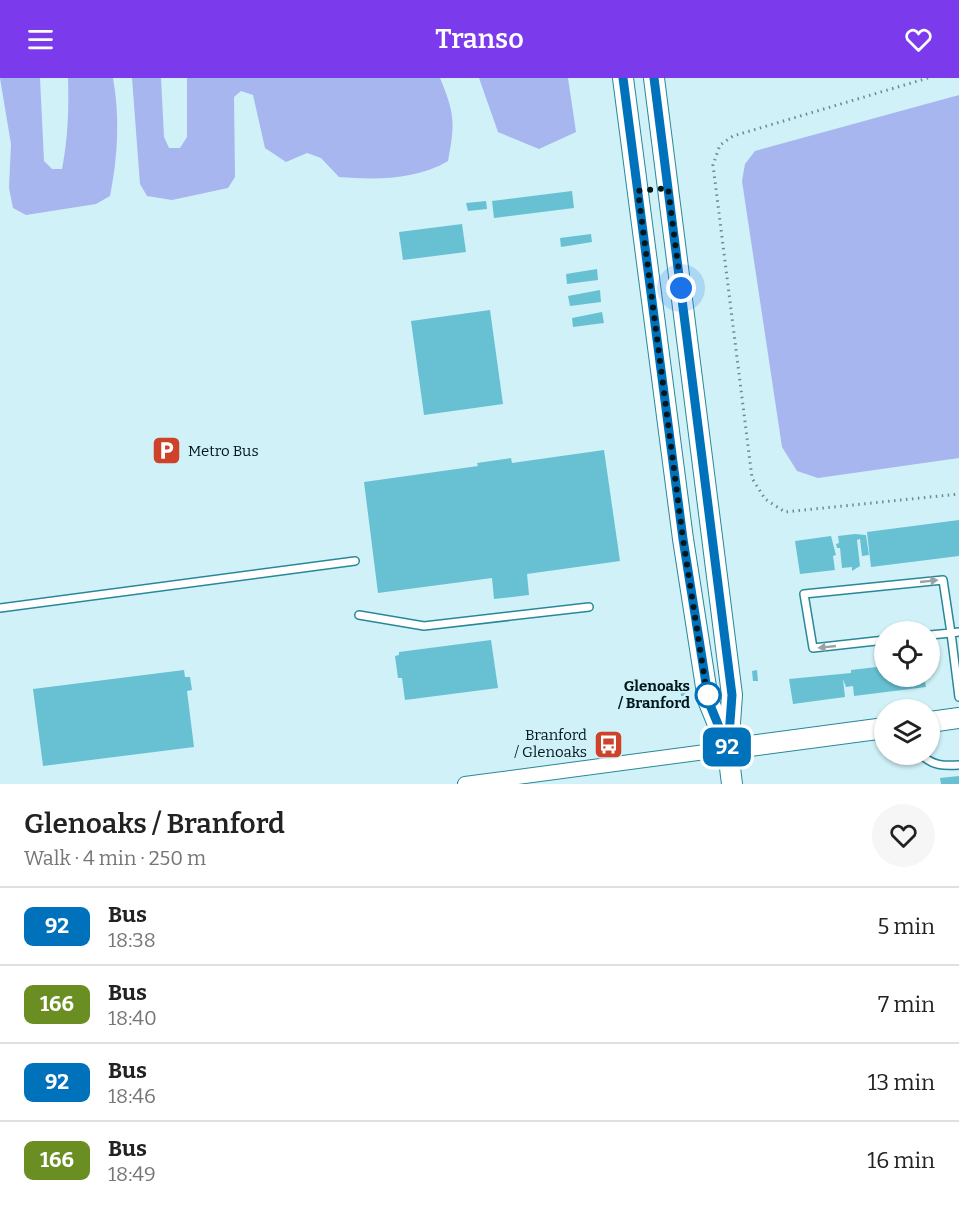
<!DOCTYPE html>
<meta charset="utf-8">
<style>
:root{--surface:#fff;--page:#f6f6f6;--text:#222;--muted:#767676;--line:#e0e0e0;--accent:#7c3aed}
body{margin:0;font-family:Bitter,serif;background:var(--page);color:var(--text);height:100vh;display:flex;flex-direction:column;font-size:22px;white-space:nowrap}
*{box-sizing:border-box;margin:0}
p{font-size:20px;color:var(--muted)}
.icon{flex:none;width:33px;height:33px;fill:none;stroke:currentColor;stroke-width:2;stroke-linecap:round;stroke-linejoin:round}
.map{position:relative;height:706px;overflow:hidden}
.sheet{display:flex;flex-direction:column;background:var(--surface);flex:1}
.sheet>*{flex:none}
.badge{padding:0 12px;border-radius:9px;font-size:21px;line-height:39px}
.controls{position:absolute;left:874px;top:543px;display:grid;gap:12px}
.controls a{display:grid;place-items:center;width:66px;height:66px;border-radius:50%;background:var(--surface);box-shadow:0 2px 4px #0004;font-size:30px}
.you{position:absolute;width:30px;height:30px;margin:-15px;border:4px solid #fff;border-radius:50%;background:#1a73e8;box-shadow:0 0 0 9px #1a73e833}
.map>.badge{position:absolute;translate:-50% -50%;box-shadow:0 0 0 3px #fff}
.round{display:grid;place-items:center;flex:none;width:63px;height:63px;border-radius:32px;background:var(--page)}
.overview{display:flex;align-items:center;justify-content:space-between;height:102px;padding:0 24px}
h1{font-size:28px;font-weight:600;line-height:45px}
ul{padding:0;list-style:none}
li{display:flex;align-items:center;gap:18px;height:78px;padding:0 24px;border-top:2px solid var(--line)}
li div{flex:1}
li b{display:block;font-size:22px}
li em{font-style:normal}
li .badge{min-width:66px;font-weight:700;text-align:center}
header{display:flex;justify-content:space-between;align-items:center;height:78px;padding:0 24px;background:var(--accent);color:#fff;font-size:27px;font-weight:600}
.map>svg:first-child{display:block}
.water{fill:#a7b6ef}
.building{fill:#67c1d3}
.lines{fill:none;stroke-linecap:round;stroke-linejoin:round}
.service-casing{stroke:#288899;stroke-width:10}
.minor-casing{stroke:#288899;stroke-width:16}
.secondary-casing{stroke:#288899;stroke-width:22}
.path{stroke:#6f8b91;stroke-width:3;stroke-dasharray:1.5 4.5;stroke-linecap:butt}
.service{stroke:#fff;stroke-width:7}
.minor{stroke:#fff;stroke-width:14}
.secondary{stroke:#fff;stroke-width:20}
.oneway{fill:#99a2a4}
.line-casing{stroke:#fff;stroke-width:14}
.line{stroke:#0072bc;stroke-width:9}
.walk{stroke:#00171c;stroke-width:6;stroke-dasharray:0 10.8}
.stop-dot{fill:#fff;stroke:#0072bc;stroke-width:3}
.labels{text-anchor:middle;stroke-width:4.5;stroke-linejoin:round;paint-order:stroke}
.poi-label{font-size:15px;fill:#00171c;stroke:#d0f1f8;text-anchor:start}
.stop-label{font-size:15px;font-weight:bold;fill:#00171c;stroke:#d0f1f8;text-anchor:end}
</style>
<header><svg class="icon" aria-label="menu" viewBox="0 0 24 24"><path d="M4 6h16M4 12h16M4 18h16"/></svg>Transo<svg class="icon" aria-label="heart" viewBox="0 0 24 24"><path d="M12 20l-8-8c-3-5 5-10 8-4 3-6 11-1 8 4z"/></svg></header>
<div class="map">
<svg width="959" height="706" viewBox="0 0 959 706">
<rect width="100%" height="100%" fill="#d0f1f8"/>
<g class="water">
<path d="M0 0H40L44 83 52 91H62C68 61 69 30 68 0H113C120 39 118 78 110 118L96 126 26 137 13 130 9 110 11 66Z"/>
<path d="M132 0H161L164 59 169 70H180L187 59V0H440C455 36 455 45 448 83 416 102 375 102 339 99L321 80 307 75 286 84 265 70 253 17 241 13 234 19 235 99 228 110 172 122 147 118 140 106Z"/>
<polygon points="479,0 568,0 576,54 539,71 498,54"/>
<polygon points="959,17 959,380 818,400 797,393 782,369 742,103 745,86 755,73"/>
</g>
<g class="building">
<polygon points="572,113 574,130 494,140 492,123"/>
<polygon points="486,123 487,131 468,133 466,125"/>
<polygon points="462,146 466,174 403,182 399,154"/>
<polygon points="591,156 592,164 561,169 560,160"/>
<polygon points="597,191 598,202 567,206 566,196"/>
<polygon points="600,212 601,224 570,228 568,218"/>
<polygon points="490,232 503,326 424,337 411,243"/>
<polygon points="602,234 604,245 573,249 572,240"/>
<polygon points="604,372 620,483 527,496 529,517 494,521 492,500 378,515 364,404 478,388 477,385 511,380 512,385"/>
<polygon points="959,442 959,478 871,489 867,454"/>
<polygon points="855,456 866,457 869,477 862,478 860,461 857,462 860,488 852,493 852,489 842,490 840,470 837,470 836,466 839,465 838,458"/>
<polygon points="831,458 836,477 833,478 835,492 800,496 795,463"/>
<polygon points="491,562 498,610 405,622 402,600 398,600 395,578 399,577 399,574"/>
<polygon points="885,588 885,598 924,598 926,609 854,618 853,608 846,609 843,601 845,619 793,626 789,601 851,595 851,592"/>
<polygon points="184,592 185,599 190,599 192,612 187,613 194,669 43,688 33,611"/>
<polygon points="757,592 758,603 753,603 752,593"/>
<polygon points="680,607 684,607 686,618 681,618"/>
<polygon points="959,698 959,706 941,706 940,700"/>
</g>
<g class="lines">
<defs>
<g id="service">
<polyline points="0,530 355,483"/>
<polyline points="359,537 424,548 589,529"/>
<polyline points="959,554 951,555 959,619"/>
<polyline points="885,562 813,570 804,516 943,502 951,555 930,557"/>
<path d="M921 676C932 688 944 688 959 687"/>
</g>
<polyline id="minor" points="465,706 728,671"/>
<g id="secondary">
<polyline points="623,0 683,461 708,622 726,666"/>
<polyline points="654,0 732,617 728,673 732,706"/>
<polyline points="930,644 959,640"/>
<polyline points="728,671 885,650"/>
</g>
</defs>
<use href="#service" class="service-casing"/>
<use href="#minor" class="minor-casing"/>
<use href="#secondary" class="secondary-casing"/>
<polyline class="path" points="928,0 733,58 720,67 713,87 752,400 765,421 785,434 959,416"/>
<use href="#service" class="service"/>
<use href="#minor" class="minor"/>
<use href="#secondary" class="secondary"/>
</g>
<defs><path id="oneway-solid" d="M-6-.8H1V-3.2L6.5 0L1 3.2V.8H-6Z" transform="scale(1.5)"/></defs>
<g class="oneway">
<use href="#oneway-solid" transform="translate(929 503) rotate(-6)"/>
<use href="#oneway-solid" transform="translate(827 569) rotate(174)"/>
</g>
<g class="lines">
<defs>
<polyline id="line" points="623,0 683,461 705,599 708,622 728,671 732,617 654,0"/>
</defs>
<use href="#line" class="line-casing"/>
<use href="#line" class="line"/>
<polyline class="walk" points="681,210 668,110 638,113 683,461 708,622 708,617"/>
</g>
<defs>
<symbol id="parking-square" viewBox="-11 -11 22 22"><rect x="-9" y="-9" width="18" height="18" rx="4" fill="#ce4229" stroke="#d0f1f8"/><path d="M-3.5-5.5H1a3.5 3.5 0 0 1 0 7H-1V5.5H-3.5ZM-1-3.4V-.6H.8a1.4 1.4 0 0 0 0-2.8Z" fill="#fff"/></symbol>
<symbol id="bus-square" viewBox="-11 -11 22 22"><rect x="-9" y="-9" width="18" height="18" rx="4" fill="#ce4229" stroke="#d0f1f8"/><path d="M-5-6H5V4H4V6H2V4H-2V6H-4V4H-5ZM-3.5-4V0h7V-4ZM-3.5 1.2v1.5H-2V1.2ZM2 1.2v1.5H3.5V1.2Z" fill="#fff"/></symbol>
</defs>
<g fill-rule="evenodd">
<use href="#parking-square" x="150" y="356" width="33" height="33"/>
<use href="#bus-square" x="592" y="650" width="33" height="33"/>
</g>
<circle class="stop-dot" cx="708" cy="617" r="12"/>
<g class="labels">
<g class="poi-label">
<text x="188" y="378">Metro Bus</text>
<text x="587" y="662" text-anchor="end">Branford<tspan x="587" dy="17">/ Glenoaks</tspan></text>
</g>
<g class="stop-label">
<text x="690" y="613">Glenoaks<tspan x="690" dy="17">/ Branford</tspan></text>
</g>
</g>
</svg>
<div class="controls">
<a><svg class="icon" aria-label="locate" viewBox="0 0 24 24"><circle cx="12" cy="12" r="6"/><path d="M12 2v4M12 18v4M2 12h4M18 12h4"/></svg></a>
<a><svg class="icon" aria-label="layers" viewBox="0 0 24 24"><path d="M12 4l9 5-9 5-9-5zM3 14l9 5 9-5"/></svg></a>
</div>
<div class="you" style="left:681px;top:210px"></div>
<b class="badge" style="left:727px;top:669px;background:#0072bc;color:#fff">92</b>
</div>
<section class="sheet">
<div class="overview"><div><h1>Glenoaks / Branford</h1><p>Walk · 4 min · 250 m</p></div><a class="round"><svg class="icon" aria-label="heart" viewBox="0 0 24 24"><path d="M12 20l-8-8c-3-5 5-10 8-4 3-6 11-1 8 4z"/></svg></a></div>
<ul>
<li><span class="badge" style="background:#0072bc;color:#fff">92</span><div><b>Bus</b><p>18:38</p></div><em>5 min</em></li>
<li><span class="badge" style="background:#6b8e23;color:#fff">166</span><div><b>Bus</b><p>18:40</p></div><em>7 min</em></li>
<li><span class="badge" style="background:#0072bc;color:#fff">92</span><div><b>Bus</b><p>18:46</p></div><em>13 min</em></li>
<li><span class="badge" style="background:#6b8e23;color:#fff">166</span><div><b>Bus</b><p>18:49</p></div><em>16 min</em></li>
</ul>
</section>
